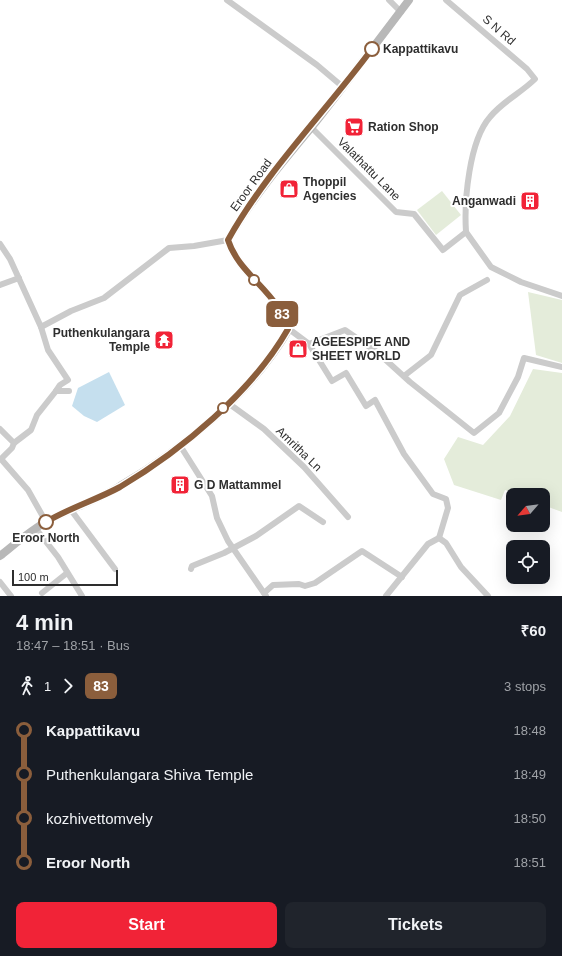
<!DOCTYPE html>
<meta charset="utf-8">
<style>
:root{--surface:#171b24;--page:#20242c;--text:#f1f3f6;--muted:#9ea1a6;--accent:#f12337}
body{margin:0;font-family:Arial,sans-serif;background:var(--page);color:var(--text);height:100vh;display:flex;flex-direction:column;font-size:15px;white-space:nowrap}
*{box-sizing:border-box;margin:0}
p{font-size:13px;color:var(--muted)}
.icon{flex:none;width:22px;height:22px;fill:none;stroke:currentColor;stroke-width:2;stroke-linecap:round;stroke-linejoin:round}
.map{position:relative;height:596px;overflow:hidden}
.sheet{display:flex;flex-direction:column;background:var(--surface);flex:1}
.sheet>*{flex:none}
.badge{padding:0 8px;border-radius:6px;font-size:14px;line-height:26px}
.needle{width:26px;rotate:242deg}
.fabs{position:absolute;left:506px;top:488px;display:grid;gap:8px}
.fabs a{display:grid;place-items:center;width:44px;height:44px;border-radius:8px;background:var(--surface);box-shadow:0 4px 16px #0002;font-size:20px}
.scale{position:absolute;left:12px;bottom:10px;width:106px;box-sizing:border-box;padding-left:4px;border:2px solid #2e2e2e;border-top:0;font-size:11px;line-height:14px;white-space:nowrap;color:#2e2e2e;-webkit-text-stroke:3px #fff;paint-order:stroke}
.map>.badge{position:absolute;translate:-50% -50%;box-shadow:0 0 0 2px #fff}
.legs{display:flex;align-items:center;gap:6px;height:44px;padding:0 16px;font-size:13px}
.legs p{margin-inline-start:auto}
.head{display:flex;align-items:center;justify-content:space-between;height:68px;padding:0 16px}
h1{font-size:22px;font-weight:700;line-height:30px}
.cta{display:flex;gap:8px;margin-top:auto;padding:8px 16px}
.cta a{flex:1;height:46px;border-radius:8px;background:var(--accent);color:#fff;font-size:16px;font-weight:700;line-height:46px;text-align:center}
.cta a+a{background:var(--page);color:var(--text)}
ul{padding:0 16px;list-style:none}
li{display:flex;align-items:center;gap:14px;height:44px;font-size:15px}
li i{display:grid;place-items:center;width:6px;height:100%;margin:0 5px;background:currentColor}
li i::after{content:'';width:10px;height:10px;margin:-5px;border:3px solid;border-radius:50%;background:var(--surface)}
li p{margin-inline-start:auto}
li:first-child i{background:linear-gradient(#0000 50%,currentColor 0)}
li:last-child i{background:linear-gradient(currentColor 50%,#0000 0)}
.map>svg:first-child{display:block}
.green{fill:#e4ecda}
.water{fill:#c5dfee}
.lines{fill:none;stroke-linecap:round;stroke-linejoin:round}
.street{stroke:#cbcbcb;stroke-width:6}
.secondary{stroke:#b8b8b8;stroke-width:8}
.line-1-casing{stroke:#fff;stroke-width:9}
.line-1{stroke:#8b5e3c;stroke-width:6}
.stop-1-dot{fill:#fff;stroke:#8b5e3c;stroke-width:2}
.labels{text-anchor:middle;stroke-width:4;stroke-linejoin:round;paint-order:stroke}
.street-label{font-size:12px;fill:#2e2e2e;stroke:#fff}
.stop-label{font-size:12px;font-weight:bold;fill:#2e2e2e;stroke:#fff;text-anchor:start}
.poi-label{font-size:12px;font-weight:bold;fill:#2e2e2e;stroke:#fff;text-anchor:start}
</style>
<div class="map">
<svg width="562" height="596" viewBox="0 0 562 596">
<rect width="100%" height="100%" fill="#fff"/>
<g class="green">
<polygon points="442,191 461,215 436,235 417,210"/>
<polygon points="528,292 562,300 562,363 536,355"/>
<polygon points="533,369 562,373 562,512 543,505 543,495 518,495 505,490 501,500 454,485 444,459 458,437 483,445 510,416"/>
</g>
<polygon class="water" points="109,372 125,405 97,422 84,416 72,406 78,388"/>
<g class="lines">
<g class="street">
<polyline points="227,0 317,65 343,87"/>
<polyline points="389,0 401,12"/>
<path d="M311 127 396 212 414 214 443 250 466 232C464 201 469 141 490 117 503 101 521 93 535 79L527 69 446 0"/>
<polyline points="466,232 491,267 521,282 562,296"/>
<polyline points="0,244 10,259 41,327 71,311 104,298 169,248 194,246 228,240"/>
<polyline points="0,285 19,278"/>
<polyline points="41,327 48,350 68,380 60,385 56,391"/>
<polyline points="289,329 309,344 345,330 377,352 410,382 474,433 499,413 518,377 524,358 562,367"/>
<polyline points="309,344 332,381 346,373 366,406 375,400 404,454 433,494 446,499 448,508 439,538"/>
<polyline points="404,376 431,355 460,295 487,280"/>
<polyline points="228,403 264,429 304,467 348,517"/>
<polyline points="0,429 14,443 12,448 1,459 28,490 46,522"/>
<polyline points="14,443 31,430 37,415 56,391 69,391"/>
<polyline points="181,447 212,496 217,518 228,541 266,596"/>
<polyline points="71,510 115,569"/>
<polyline points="36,529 58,557 82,596"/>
<polyline points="191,569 192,566 224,553 256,536 299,506 323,522"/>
<polyline points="0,582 11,596"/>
<polyline points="42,593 67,573"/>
<polyline points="264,593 273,585 299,584 305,586 315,583 362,551 402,577"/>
<polyline points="386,596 428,544 439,538 446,543 461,567 488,596"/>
</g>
<path class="secondary" d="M0 556C15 544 32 529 49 520 72 508 98 500 120 486 183 449 252 393 289 329 285 321 282 313 278 307 262 283 237 268 228 240 252 198 284 160 315 123 347 82 378 41 409 0"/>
</g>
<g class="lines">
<defs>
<path id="line-1" d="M46 522C69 508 96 500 120 487 182 450 252 392 288 329 285 321 282 313 278 307 262 283 237 268 228 240 265 173 326 111 372 49"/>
</defs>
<use href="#line-1" class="line-1-casing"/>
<use href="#line-1" class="line-1"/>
</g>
<defs>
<symbol id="supermarket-square" viewBox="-11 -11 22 22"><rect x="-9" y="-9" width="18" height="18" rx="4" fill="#f12337" stroke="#fff"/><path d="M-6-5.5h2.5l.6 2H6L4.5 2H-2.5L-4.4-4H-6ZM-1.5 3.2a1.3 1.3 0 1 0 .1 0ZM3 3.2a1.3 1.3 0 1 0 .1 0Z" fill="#fff"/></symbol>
<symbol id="shop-square" viewBox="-11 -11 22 22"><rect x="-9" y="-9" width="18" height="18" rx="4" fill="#f12337" stroke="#fff"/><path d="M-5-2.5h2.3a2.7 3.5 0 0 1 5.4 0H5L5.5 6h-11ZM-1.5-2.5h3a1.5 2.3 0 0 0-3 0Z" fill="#fff"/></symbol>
<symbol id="building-square" viewBox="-11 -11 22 22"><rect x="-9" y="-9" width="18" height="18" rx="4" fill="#f12337" stroke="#fff"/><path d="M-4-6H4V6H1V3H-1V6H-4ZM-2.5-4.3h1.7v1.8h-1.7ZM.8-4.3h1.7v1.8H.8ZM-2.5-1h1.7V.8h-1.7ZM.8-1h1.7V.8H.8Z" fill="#fff"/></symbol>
<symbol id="temple-square" viewBox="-11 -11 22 22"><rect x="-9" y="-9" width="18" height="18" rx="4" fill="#f12337" stroke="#fff"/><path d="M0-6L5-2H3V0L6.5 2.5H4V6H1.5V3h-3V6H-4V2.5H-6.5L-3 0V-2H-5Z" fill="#fff"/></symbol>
</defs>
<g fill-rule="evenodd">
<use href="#supermarket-square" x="343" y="116" width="22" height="22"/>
<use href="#shop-square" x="278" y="178" width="22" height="22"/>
<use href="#building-square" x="519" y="190" width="22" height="22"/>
<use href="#temple-square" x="153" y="329" width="22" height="22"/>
<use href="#shop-square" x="287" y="338" width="22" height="22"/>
<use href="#building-square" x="169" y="474" width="22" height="22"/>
</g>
<g class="stop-1-dot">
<circle cx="372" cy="49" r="7"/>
<circle cx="254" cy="280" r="5"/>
<circle cx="223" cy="408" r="5"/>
<circle cx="46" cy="522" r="7"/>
</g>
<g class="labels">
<g class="street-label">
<text transform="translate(499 30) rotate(41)" y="4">S N Rd</text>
<text transform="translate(369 169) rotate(45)" y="4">Valathattu Lane</text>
<text transform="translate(251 185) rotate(-54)" y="4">Eroor Road</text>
<text transform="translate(299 449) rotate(44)" y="4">Amritha Ln</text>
</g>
<g class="stop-label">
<text x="383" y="53">Kappattikavu</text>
<text x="46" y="542" text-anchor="middle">Eroor North</text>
</g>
<g class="poi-label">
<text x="368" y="131">Ration Shop</text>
<text x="303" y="186">Thoppil<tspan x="303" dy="14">Agencies</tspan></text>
<text x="516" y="205" text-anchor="end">Anganwadi</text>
<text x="150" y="337" text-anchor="end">Puthenkulangara<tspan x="150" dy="14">Temple</tspan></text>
<text x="312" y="346">AGEESPIPE AND<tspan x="312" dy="14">SHEET WORLD</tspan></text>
<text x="194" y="489">G D Mattammel</text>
</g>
</g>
</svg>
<div class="fabs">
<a><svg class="needle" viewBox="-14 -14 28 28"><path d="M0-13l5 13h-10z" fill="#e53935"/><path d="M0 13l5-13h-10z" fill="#9ea1a6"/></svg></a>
<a><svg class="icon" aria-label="locate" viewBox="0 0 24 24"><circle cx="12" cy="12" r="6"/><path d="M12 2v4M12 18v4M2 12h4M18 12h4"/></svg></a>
</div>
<div class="scale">100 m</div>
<b class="badge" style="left:282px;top:314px;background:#8b5e3c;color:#fff">83</b>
</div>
<section class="sheet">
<div class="head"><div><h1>4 min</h1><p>18:47 – 18:51 · Bus</p></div><b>₹60</b></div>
<div class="legs"><svg class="icon" aria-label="walk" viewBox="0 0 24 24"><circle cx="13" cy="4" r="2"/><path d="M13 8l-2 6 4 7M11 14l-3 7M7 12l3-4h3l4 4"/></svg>1<svg class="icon" aria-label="forward" viewBox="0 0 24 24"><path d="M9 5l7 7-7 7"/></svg><b class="badge" style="background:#8b5e3c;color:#fff">83</b><p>3 stops</p></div>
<ul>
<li><i style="color:#8b5e3c"></i><b>Kappattikavu</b><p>18:48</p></li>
<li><i style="color:#8b5e3c"></i><span>Puthenkulangara Shiva Temple</span><p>18:49</p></li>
<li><i style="color:#8b5e3c"></i><span>kozhivettomvely</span><p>18:50</p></li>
<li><i style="color:#8b5e3c"></i><b>Eroor North</b><p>18:51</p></li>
</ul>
<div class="cta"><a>Start</a><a>Tickets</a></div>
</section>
